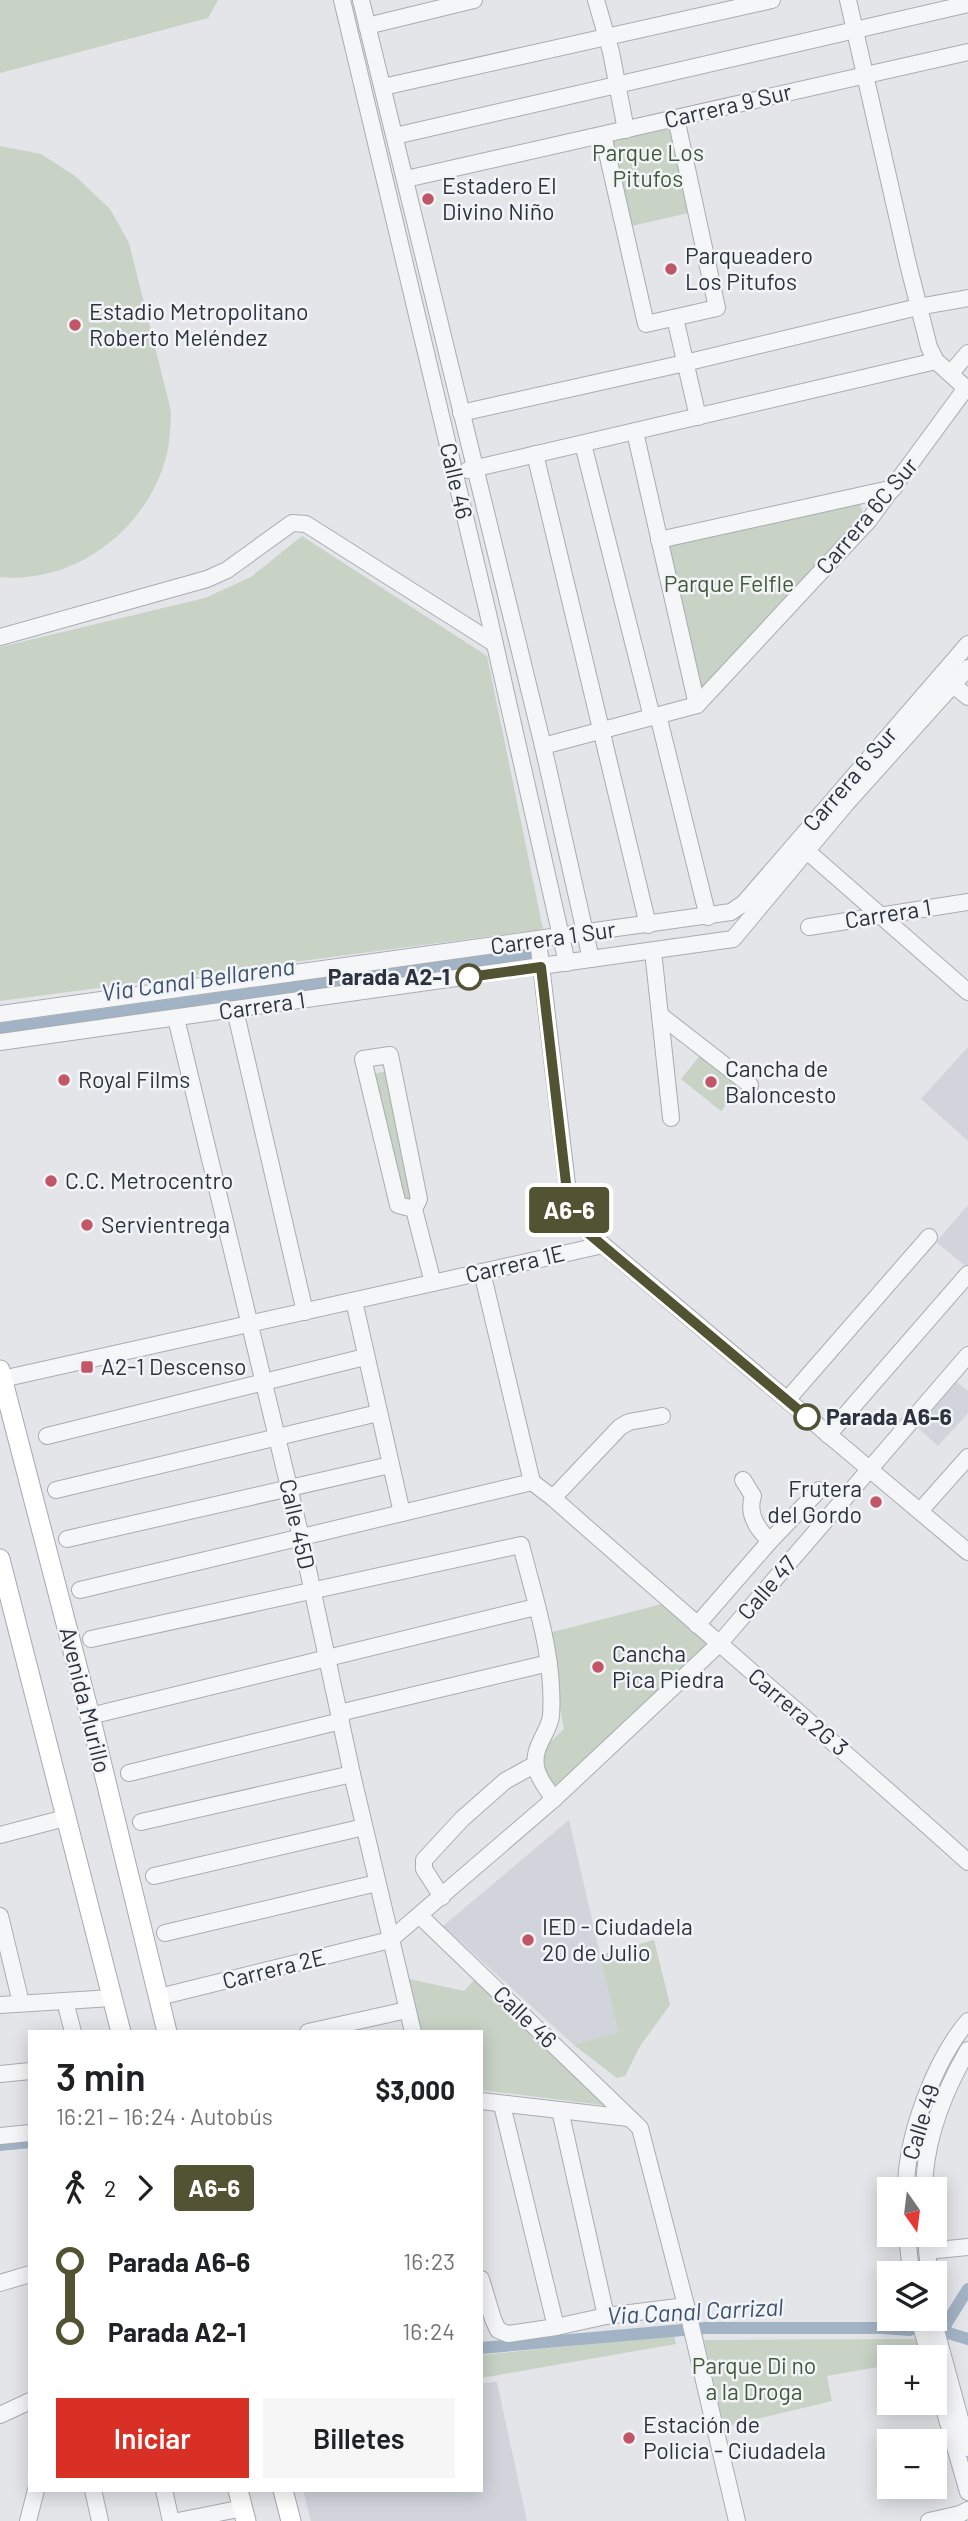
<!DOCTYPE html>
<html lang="es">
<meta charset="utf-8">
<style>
:root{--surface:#fff;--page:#f6f6f6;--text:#202124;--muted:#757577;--accent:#d93025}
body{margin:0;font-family:Barlow,sans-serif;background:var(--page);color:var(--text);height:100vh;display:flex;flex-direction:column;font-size:26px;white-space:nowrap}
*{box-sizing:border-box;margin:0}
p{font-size:23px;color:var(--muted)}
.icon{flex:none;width:38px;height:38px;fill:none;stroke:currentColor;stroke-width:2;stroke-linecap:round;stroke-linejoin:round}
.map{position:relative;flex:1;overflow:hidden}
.details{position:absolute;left:28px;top:2030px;width:455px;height:462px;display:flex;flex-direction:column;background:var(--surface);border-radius:0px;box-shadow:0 4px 18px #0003}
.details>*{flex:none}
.badge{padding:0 14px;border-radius:5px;font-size:24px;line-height:46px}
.needle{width:46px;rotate:166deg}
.controls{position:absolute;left:877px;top:2177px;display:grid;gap:14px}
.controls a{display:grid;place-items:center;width:70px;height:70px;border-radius:0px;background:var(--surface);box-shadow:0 4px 18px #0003;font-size:35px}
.map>.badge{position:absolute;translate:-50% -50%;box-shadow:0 0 0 4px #fff}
.legs{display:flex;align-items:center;gap:10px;height:77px;padding:0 28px;font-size:23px}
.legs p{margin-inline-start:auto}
.overview{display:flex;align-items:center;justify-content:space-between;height:119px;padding:0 28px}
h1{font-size:38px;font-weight:600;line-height:52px}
.cta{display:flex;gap:14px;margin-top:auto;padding:14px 28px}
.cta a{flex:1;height:80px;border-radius:0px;background:var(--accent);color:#fff;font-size:28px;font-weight:600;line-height:80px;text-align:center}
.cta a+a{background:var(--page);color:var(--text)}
ul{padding:0 28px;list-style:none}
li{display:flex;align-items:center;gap:24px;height:70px;font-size:26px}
li i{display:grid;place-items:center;width:10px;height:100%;margin:0 9px;background:currentColor}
li i::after{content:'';width:18px;height:18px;margin:-9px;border:5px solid;border-radius:50%;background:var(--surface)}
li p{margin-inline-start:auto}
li:first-child i{background:linear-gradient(#0000 50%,currentColor 0)}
li:last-child i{background:linear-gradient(currentColor 50%,#0000 0)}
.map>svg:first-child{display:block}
.built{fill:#d1d4db}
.green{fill:#c8d2c5}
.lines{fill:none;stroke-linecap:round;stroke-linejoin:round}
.canal{stroke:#a2b3c5;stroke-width:12}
.minor-casing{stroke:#a8acb3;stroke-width:18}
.major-casing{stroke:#a3aab4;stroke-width:21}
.minor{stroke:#f5f6f8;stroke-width:16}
.major{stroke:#fff;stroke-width:19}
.line-1-casing{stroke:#fff;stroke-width:16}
.line-1{stroke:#515332;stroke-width:10}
.poi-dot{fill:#c05666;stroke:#f2f4f7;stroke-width:2.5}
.stop-1-dot{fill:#fff;stroke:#515332;stroke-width:3.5}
.labels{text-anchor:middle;stroke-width:5;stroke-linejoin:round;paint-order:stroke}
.street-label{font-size:23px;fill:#2c333f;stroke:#f2f4f7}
.park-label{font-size:23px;fill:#415a3b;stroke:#f2f4f7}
.poi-label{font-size:23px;fill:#2c333f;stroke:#f2f4f7;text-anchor:start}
.stop-label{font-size:23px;font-weight:bold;fill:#2c333f;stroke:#f2f4f7;text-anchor:end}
.water-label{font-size:24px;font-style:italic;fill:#3b526f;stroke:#f2f4f7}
</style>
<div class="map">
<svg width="968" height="2521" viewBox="0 0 968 2521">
<rect width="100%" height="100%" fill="#e3e5e9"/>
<g class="built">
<polygon points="968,1047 968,1141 921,1099"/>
<polygon points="968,1205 968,1268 936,1242"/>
<polygon points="957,1382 968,1391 968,1413 938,1446 917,1427"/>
<polygon points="569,1820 618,2032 574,2045 443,1926"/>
<polygon points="497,2382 527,2521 311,2521 303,2490 481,2490 481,2383"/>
</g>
<g class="green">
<polygon points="0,0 218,0 208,18 0,73"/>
<polygon points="674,123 693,212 627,227 607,138"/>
<path d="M0 146 41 154 75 176 110 209 129 243 171 411C170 430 170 447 164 464 142 533 73 584 0 577Z"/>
<polygon points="857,498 866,518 698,701 661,543"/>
<polygon points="302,536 487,656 543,929 0,1001 0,647 205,598 251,577"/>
<polygon points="702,1053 742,1085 721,1111 681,1079"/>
<polygon points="388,1071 414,1200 402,1203 372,1074"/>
<path d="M662 1604 710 1645 575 1771 557 1785C540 1781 543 1766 541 1751L564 1729 545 1634Z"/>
<polygon points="654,1940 670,2005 640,2046 625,2076 617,2078 574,2045 618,2032 600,1955"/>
<polygon points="405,1978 464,1991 475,1979 610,2106 481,2090 481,2032 420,2032"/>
<polygon points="674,2336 676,2344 481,2378 481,2355"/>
<polygon points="917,2339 920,2357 889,2357 889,2365 827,2376 832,2401 724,2427 704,2340"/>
</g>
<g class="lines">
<g class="canal">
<polyline points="0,1029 526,955"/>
<polyline points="0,2145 30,2142"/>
<polyline points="968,2289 946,2324 945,2332 968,2339"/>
<polyline points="481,2348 705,2328 882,2328 910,2330"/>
</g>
<defs>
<g id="minor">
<polyline points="342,0 487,609 567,963"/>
<polyline points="361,0 543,746 591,959"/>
<polyline points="596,0 611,52 626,130"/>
<polyline points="848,0 908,264 929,347 936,361 968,390"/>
<polyline points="367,26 474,0"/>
<polyline points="383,87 772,0"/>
<polyline points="603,135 646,324 717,308 676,118"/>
<polyline points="395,136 968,4"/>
<polyline points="406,179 968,52"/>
<polyline points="675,318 698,417"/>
<polyline points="951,373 968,353"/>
<polyline points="461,413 685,363 918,307 968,298"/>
<polyline points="635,432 697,705"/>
<polyline points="583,444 652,717"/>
<polyline points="535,454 648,925"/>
<polyline points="468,470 936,361"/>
<polyline points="659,540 894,488"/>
<polyline points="0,637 207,579 227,570 292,523 306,524 495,644"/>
<polyline points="945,679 968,697"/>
<polyline points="658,715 708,917"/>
<polyline points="543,746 697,705 869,520 966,388"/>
<polyline points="800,845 968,992"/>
<polyline points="809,927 968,902"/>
<polyline points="538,940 571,1218 968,1552"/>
<polyline points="653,951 671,1118"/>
<polyline points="235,1010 305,1312"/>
<polyline points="0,1014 731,912 744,903 968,644"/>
<polyline points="660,1015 750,1085"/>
<polyline points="176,1018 301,1537 352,1774 413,2032"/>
<polyline points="0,1042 733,939 845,805 968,668"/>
<polygon points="390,1055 419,1199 414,1209 398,1205 363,1059"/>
<polyline points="414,1209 433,1283"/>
<polyline points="482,1272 532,1482"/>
<polyline points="354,1301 402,1513"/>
<polyline points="2,1379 603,1245"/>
<polyline points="787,1400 929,1237"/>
<polyline points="828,1435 968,1274"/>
<polyline points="47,1436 365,1357"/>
<path d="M743 1480 753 1496C747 1514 757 1529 770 1541"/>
<path d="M532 1482 553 1498C691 1620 831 1739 968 1862"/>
<polyline points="56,1490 378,1413"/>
<polyline points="553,1498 620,1427 629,1422 662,1416"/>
<polyline points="920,1511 968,1457"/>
<polyline points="67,1539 390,1465"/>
<polyline points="80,1590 532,1482"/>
<polyline points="697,1625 770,1541 819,1490"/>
<path d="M91 1639 521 1545C535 1600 555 1658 551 1716 550 1725 545 1732 541 1741 528 1765 540 1780 554 1799"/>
<polyline points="339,1713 549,1663"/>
<polyline points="90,1716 536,1607"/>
<polyline points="129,1773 341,1721"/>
<polyline points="141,1822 352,1774"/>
<polyline points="0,1835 65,1818"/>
<polyline points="154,1876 364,1827"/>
<polyline points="442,1897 424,1869 424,1860 462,1819 505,1781 534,1765"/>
<polyline points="0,1916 21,2003"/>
<polyline points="420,1916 640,2128 689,2317 737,2521"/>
<polyline points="165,1933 377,1883"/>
<polyline points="159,1997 390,1940 554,1799 719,1644 968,1355"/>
<polyline points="65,2001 73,2032"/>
<polyline points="0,2005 112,1998"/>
<polyline points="308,2032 407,2010"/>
<polyline points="0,2074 30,2071"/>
<polyline points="481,2101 629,2118"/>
<polyline points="502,2105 556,2327"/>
<polyline points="560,2110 606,2316"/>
<polyline points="0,2136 30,2133"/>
<path d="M906 2189C906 2137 934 2061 968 2021"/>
<path d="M924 2189C925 2139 943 2093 968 2050"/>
<polyline points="907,2235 911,2273"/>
<polyline points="926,2235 929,2273"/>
<polyline points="927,2251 968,2247"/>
<polyline points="481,2279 493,2319 498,2330 508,2334 556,2327 606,2316 686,2306"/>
<polyline points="0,2283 30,2274"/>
<polyline points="919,2319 930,2357"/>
<polyline points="933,2319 968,2448"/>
<polyline points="934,2374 968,2492"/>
<polyline points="0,2415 30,2401"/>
<polyline points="93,2490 100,2521"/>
<polyline points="164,2490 171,2521"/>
<polyline points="28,2521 36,2490"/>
<polyline points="178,2521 243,2508"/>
<polyline points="929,2521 960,2514 968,2510"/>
</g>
<g id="major">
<polyline points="0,1370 90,1716 167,2032"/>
<polyline points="0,1559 121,2032"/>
<polyline points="238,2490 246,2521"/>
<polyline points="283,2490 291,2521"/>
</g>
</defs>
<use href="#minor" class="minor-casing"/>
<use href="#major" class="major-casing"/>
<use href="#minor" class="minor"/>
<use href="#major" class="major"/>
</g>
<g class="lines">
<defs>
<polyline id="line-1" points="469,977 541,967 570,1218 807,1417"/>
</defs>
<use href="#line-1" class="line-1-casing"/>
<use href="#line-1" class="line-1"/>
</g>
<g class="poi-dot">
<circle cx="428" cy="199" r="7"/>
<circle cx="671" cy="269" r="7"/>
<circle cx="75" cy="325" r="7"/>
<circle cx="64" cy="1080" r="7"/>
<circle cx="711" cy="1082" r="7"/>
<circle cx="51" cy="1181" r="7"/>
<circle cx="87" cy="1225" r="7"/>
<rect x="80" y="1360" width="14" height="14" rx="3.5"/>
<circle cx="876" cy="1502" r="7"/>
<circle cx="598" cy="1667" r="7"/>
<circle cx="528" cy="1940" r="7"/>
<circle cx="629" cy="2438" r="7"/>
</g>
<g class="stop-1-dot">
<circle cx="469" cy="977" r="12"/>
<circle cx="807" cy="1417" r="12"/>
</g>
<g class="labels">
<g class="street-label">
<text transform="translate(728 106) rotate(-13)" y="8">Carrera 9 Sur</text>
<text transform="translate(456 481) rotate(77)" y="8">Calle 46</text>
<text transform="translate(867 516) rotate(-50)" y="8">Carrera 6C Sur</text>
<text transform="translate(850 779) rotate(-49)" y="8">Carrera 6 Sur</text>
<text transform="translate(888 914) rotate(-9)" y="8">Carrera 1</text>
<text transform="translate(553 938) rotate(-8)" y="8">Carrera 1 Sur</text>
<text transform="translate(262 1006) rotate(-8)" y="8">Carrera 1</text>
<text transform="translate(515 1264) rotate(-13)" y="8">Carrera 1E</text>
<text transform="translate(297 1524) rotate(77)" y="8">Calle 45D</text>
<text transform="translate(767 1588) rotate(-49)" y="8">Calle 47</text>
<text transform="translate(85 1700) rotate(76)" y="8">Avenida Murillo</text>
<text transform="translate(798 1712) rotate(40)" y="8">Carrera 2G 3</text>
<text transform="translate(274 1969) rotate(-14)" y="8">Carrera 2E</text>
<text transform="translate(525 2017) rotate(44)" y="8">Calle 46</text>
<text transform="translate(921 2122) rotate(-73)" y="8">Calle 49</text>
</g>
<g class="park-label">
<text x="648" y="161">Parque Los<tspan x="648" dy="26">Pitufos</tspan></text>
<text x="729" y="592">Parque Felfle</text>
<text x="754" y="2374">Parque Di no<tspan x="754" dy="26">a la Droga</tspan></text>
</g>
<g class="poi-label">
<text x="442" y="194">Estadero El<tspan x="442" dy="26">Divino Niño</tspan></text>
<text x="685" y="264">Parqueadero<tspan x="685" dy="26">Los Pitufos</tspan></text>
<text x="89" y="320">Estadio Metropolitano<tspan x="89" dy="26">Roberto Meléndez</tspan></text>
<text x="725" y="1077">Cancha de<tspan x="725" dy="26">Baloncesto</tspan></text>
<text x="78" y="1088">Royal Films</text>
<text x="65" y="1189">C.C. Metrocentro</text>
<text x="101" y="1233">Servientrega</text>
<text x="101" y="1375">A2-1 Descenso</text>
<text x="862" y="1497" text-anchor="end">Frutera<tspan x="862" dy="26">del Gordo</tspan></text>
<text x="612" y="1662">Cancha<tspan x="612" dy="26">Pica Piedra</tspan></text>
<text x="542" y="1935">IED - Ciudadela<tspan x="542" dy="26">20 de Julio</tspan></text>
<text x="643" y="2433">Estación de<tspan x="643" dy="26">Policia - Ciudadela</tspan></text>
</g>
<g class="stop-label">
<text x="450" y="985">Parada A2-1</text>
<text x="826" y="1425" text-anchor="start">Parada A6-6</text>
</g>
<g class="water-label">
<text transform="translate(198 980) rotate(-8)" y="8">Via Canal Bellarena</text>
<text transform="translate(695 2312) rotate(-3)" y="8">Via Canal Carrizal</text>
</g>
</g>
</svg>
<div class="controls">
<a><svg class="needle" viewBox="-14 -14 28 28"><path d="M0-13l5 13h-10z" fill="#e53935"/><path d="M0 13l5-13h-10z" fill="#757577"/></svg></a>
<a><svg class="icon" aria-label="layers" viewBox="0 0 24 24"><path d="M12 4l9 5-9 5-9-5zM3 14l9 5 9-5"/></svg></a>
<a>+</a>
<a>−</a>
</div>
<b class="badge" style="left:569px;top:1210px;background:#515332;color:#fff">A6-6</b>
<section class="details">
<div class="overview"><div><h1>3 min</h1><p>16:21 – 16:24 · Autobús</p></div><b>$3,000</b></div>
<div class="legs"><svg class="icon" aria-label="walk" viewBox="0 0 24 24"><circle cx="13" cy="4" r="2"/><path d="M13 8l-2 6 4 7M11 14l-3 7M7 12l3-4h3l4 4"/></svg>2<svg class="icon" aria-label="forward" viewBox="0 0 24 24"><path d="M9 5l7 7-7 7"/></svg><b class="badge" style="background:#515332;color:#fff">A6-6</b></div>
<ul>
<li><i style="color:#515332"></i><b>Parada A6-6</b><p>16:23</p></li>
<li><i style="color:#515332"></i><b>Parada A2-1</b><p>16:24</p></li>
</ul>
<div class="cta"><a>Iniciar</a><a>Billetes</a></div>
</section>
</div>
